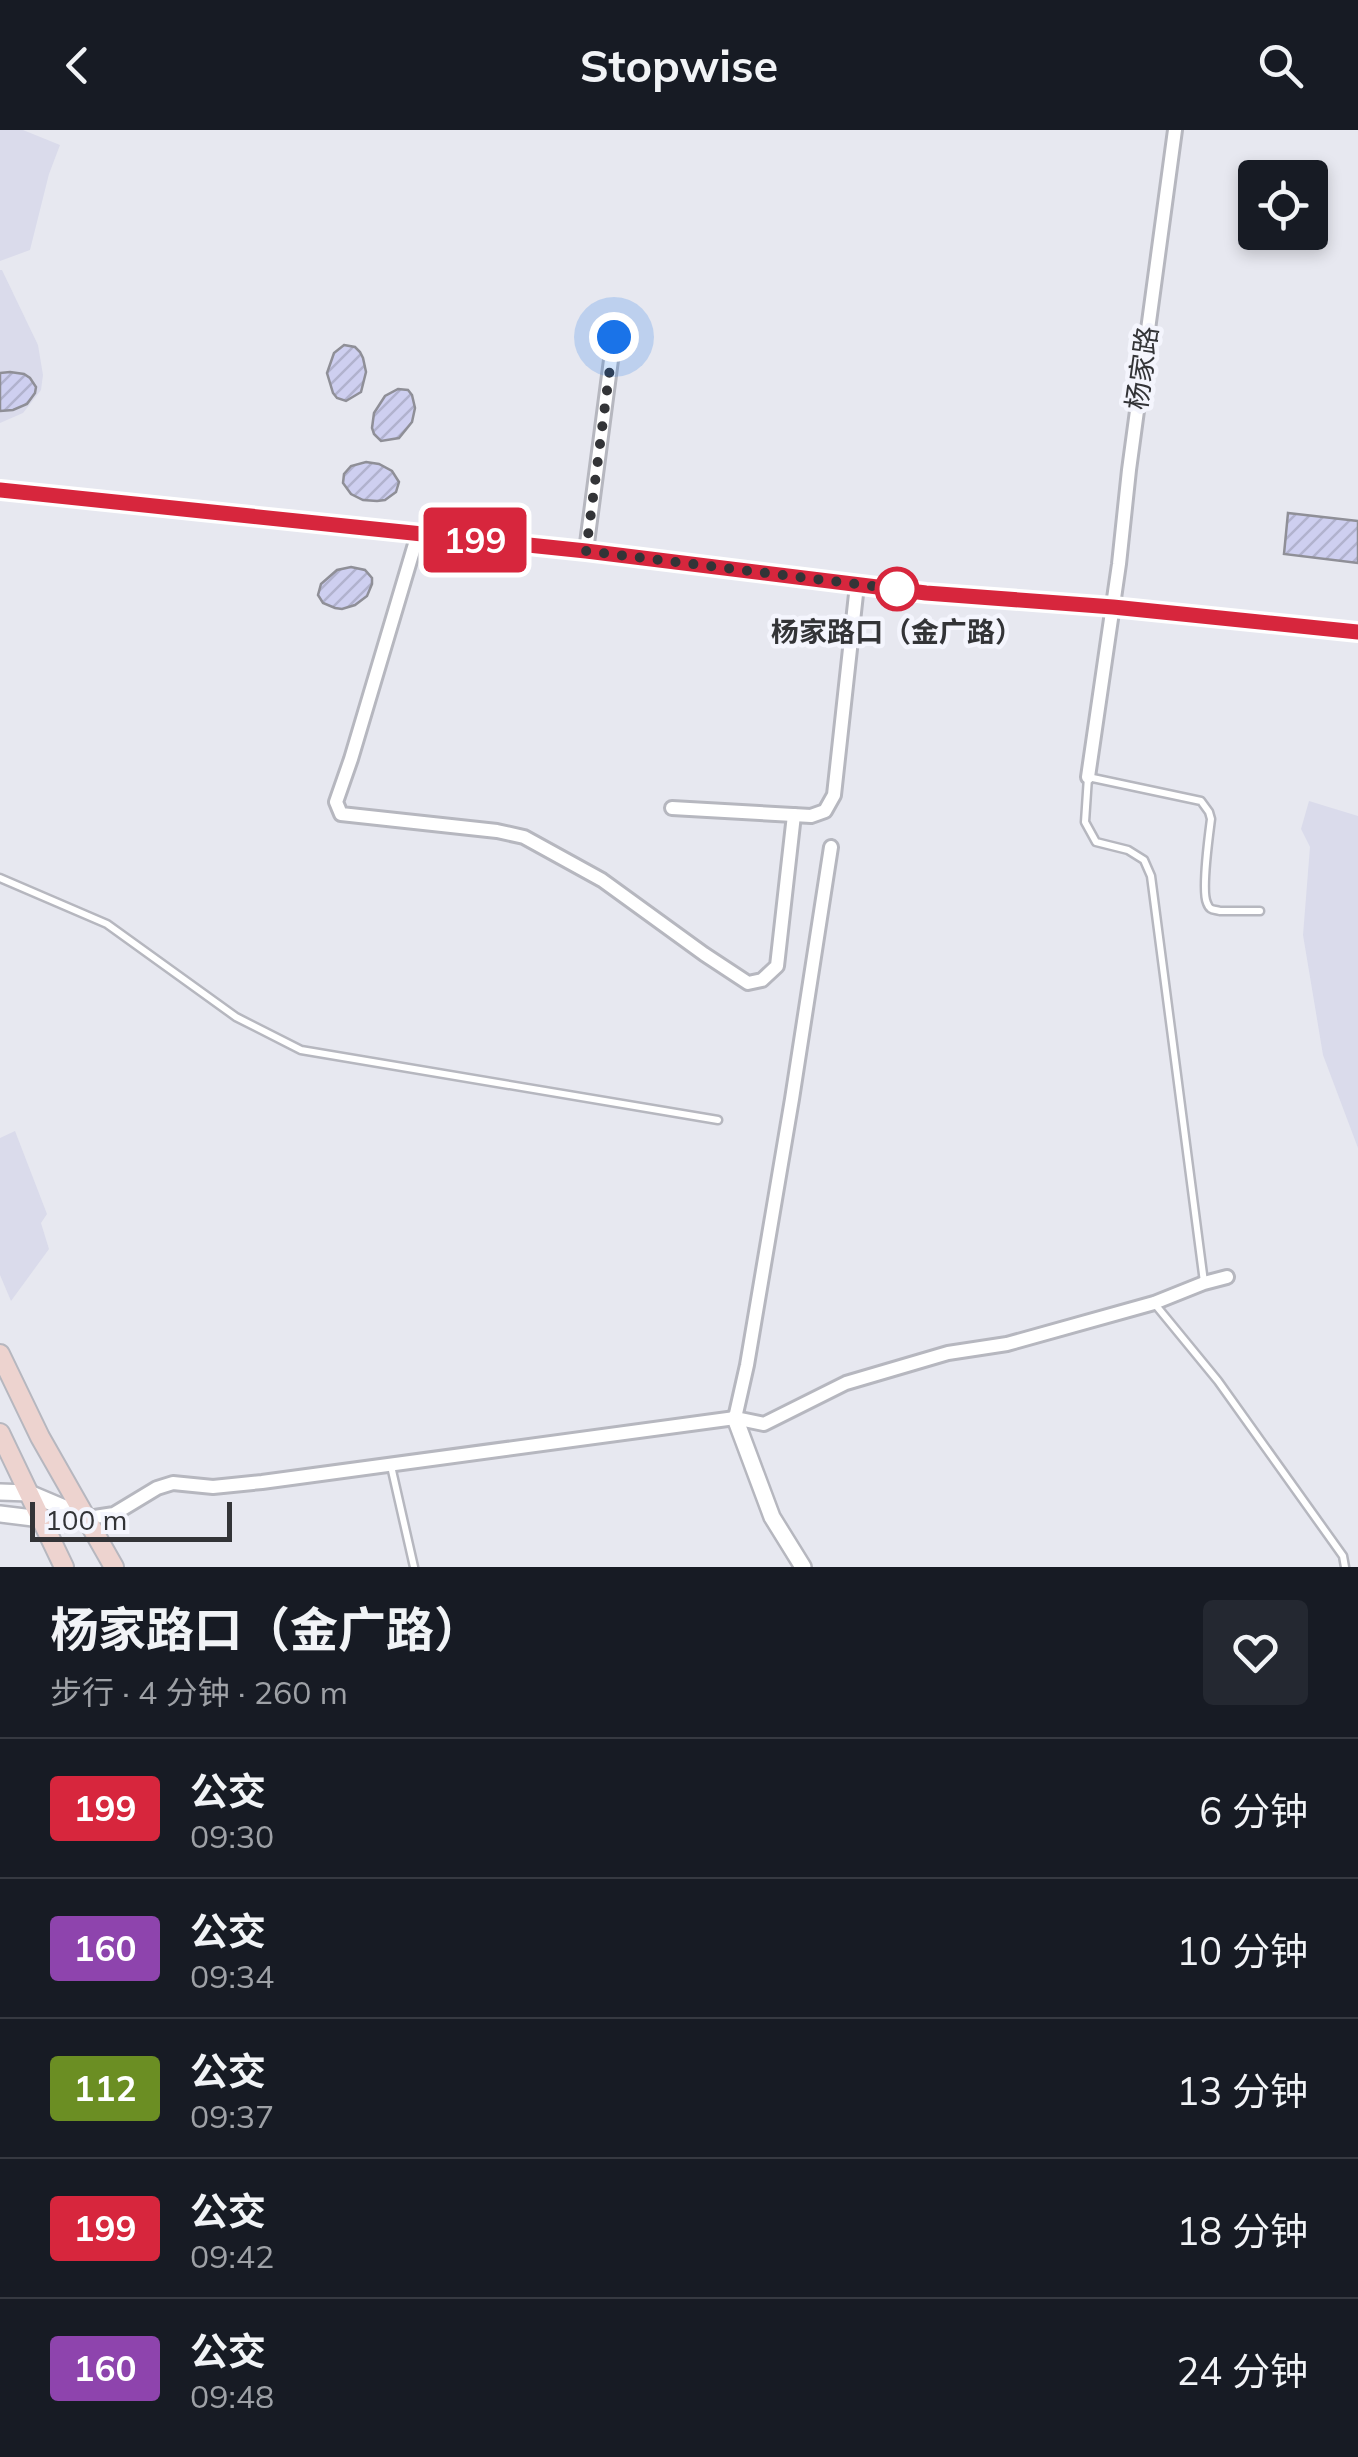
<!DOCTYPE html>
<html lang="zh">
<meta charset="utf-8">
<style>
:root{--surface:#171b24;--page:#242831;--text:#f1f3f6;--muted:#9ea1a6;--line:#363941}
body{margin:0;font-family:Mulish,"Noto Sans SC",sans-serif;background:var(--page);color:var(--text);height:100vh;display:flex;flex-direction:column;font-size:38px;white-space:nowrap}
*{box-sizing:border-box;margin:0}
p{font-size:32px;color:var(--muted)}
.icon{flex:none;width:55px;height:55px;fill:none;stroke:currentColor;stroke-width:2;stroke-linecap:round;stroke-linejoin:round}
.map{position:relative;height:1437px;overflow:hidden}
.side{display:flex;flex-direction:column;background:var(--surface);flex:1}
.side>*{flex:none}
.badge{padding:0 20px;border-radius:8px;font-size:35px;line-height:65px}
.fabs{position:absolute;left:1238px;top:30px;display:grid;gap:20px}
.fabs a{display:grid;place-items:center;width:90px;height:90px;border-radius:10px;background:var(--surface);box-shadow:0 5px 15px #0003;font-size:50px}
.scale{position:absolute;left:30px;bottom:25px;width:202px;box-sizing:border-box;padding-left:10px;border:5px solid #333437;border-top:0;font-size:28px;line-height:35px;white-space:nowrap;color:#333437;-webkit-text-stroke:8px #f4f5fd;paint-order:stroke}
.you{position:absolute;width:50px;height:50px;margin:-25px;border:8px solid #fff;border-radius:50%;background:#1a73e8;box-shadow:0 0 0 15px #1a73e833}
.map>.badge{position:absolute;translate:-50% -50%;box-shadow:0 0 0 5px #fff}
.round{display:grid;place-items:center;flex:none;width:105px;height:105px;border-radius:10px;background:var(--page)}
.head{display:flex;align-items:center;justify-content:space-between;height:170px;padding:0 50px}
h1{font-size:48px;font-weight:700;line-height:75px}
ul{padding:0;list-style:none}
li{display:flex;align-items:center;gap:30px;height:140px;padding:0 50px;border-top:2px solid var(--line)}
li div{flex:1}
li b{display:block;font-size:38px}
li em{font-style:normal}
li .badge{min-width:110px;font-weight:700;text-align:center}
header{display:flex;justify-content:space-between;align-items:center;height:130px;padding:0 50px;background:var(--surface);font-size:45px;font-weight:700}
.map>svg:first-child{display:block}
.built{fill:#dadbeb}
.building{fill:url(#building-hatch);stroke:#8f8f97;stroke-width:2.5}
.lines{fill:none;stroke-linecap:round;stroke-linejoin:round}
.service-casing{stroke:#b6b7bf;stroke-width:11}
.minor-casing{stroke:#b6b7bf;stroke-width:18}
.tertiary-casing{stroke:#b6b7bf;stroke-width:20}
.secondary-casing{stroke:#b6b7bf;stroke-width:22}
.service{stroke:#fff;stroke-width:6}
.minor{stroke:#fff;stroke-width:12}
.tertiary{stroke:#fff;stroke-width:15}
.secondary{stroke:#edd3cf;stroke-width:18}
.line-casing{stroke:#fff;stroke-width:22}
.line{stroke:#d7263d;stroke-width:15}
.walk{stroke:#333437;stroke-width:10;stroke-dasharray:0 18}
.stop-dot{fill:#fff;stroke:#d7263d;stroke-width:5}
.labels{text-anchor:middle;stroke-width:9;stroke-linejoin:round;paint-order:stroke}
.street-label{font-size:28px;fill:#333437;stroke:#f4f5fd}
.stop-label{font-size:28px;font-weight:bold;fill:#333437;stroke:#f4f5fd}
</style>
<header><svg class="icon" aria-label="back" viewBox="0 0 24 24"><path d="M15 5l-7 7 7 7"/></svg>Stopwise<svg class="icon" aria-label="search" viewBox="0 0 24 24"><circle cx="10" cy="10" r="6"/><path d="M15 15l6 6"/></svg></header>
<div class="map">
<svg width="1358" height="1437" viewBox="0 0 1358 1437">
<defs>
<pattern id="building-hatch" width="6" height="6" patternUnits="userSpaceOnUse" patternTransform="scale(2.5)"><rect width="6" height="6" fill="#cecff0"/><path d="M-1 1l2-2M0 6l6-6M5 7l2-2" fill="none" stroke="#b1b2ce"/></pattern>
</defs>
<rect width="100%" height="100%" fill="#e7e8f0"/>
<g class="built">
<polygon points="0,0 23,0 60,15 49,44 30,120 0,131"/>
<polygon points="0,140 2,140 38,215 43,245 41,260 23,283 0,293"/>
<polygon points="1309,671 1358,686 1358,1018 1323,925 1303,805 1310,717 1301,699"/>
<polygon points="15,1001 47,1084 41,1093 49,1119 11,1171 0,1145 0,1008"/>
</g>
<g class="building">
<polygon points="344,215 355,217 360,222 363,228 366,242 361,262 346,271 337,268 333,263 327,243 334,223"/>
<polygon points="10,242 24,244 30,248 36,257 35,263 27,274 13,280 0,281 0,243"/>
<polygon points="398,259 408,260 412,265 415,278 412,292 399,308 381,311 374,304 372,298 374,283 385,266"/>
<polygon points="366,332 379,334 392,341 399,352 396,362 385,370 377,371 363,370 351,364 343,353 344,344 351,336"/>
<polygon points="1288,383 1358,391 1358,433 1284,424"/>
<polygon points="351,437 365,440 372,448 372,454 367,466 355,475 342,479 335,478 323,473 318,465 321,454 337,440"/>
</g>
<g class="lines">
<defs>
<g id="service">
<polyline points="0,748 107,794 236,887 301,920 718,990"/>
<path d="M1204 1152 1151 746 1144 730 1128 720 1096 712 1085 692 1088 647 1201 671 1209 682 1211 689C1209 705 1201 761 1207 773 1210 781 1213 779 1220 781H1260"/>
<polyline points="1154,1173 1218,1251 1343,1426 1345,1437"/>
<polyline points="391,1336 414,1437"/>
</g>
<g id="minor">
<polyline points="418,404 351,629 336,672 341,684 497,701 524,707 602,750 704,824 748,853 762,850 777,836 794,685"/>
<polyline points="586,421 614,207"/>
<polyline points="1088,647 1119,434 1129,340 1175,0"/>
<polyline points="672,678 811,686 825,681 834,665 857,455"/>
<polyline points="735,1288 747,1235 792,969 831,717"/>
<polyline points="88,1388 114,1384 157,1358 173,1353 213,1357 262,1352 735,1288 764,1294 846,1253 948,1223 1007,1214 1154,1173 1204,1153 1227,1147"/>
</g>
<g id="tertiary">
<polyline points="0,360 586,421 926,463 1113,477 1358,502"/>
<polyline points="735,1288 772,1387 803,1437"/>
<polyline points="0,1362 29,1363 88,1388"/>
<polyline points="0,1384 41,1389 79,1388"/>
</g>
<g id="secondary">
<polyline points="0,1224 40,1307 114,1437"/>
<polyline points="0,1303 64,1437"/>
</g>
</defs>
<use href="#service" class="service-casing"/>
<use href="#minor" class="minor-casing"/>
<use href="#tertiary" class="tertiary-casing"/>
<use href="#secondary" class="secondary-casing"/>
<use href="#service" class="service"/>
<use href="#minor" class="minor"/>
<use href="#tertiary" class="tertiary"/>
<use href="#secondary" class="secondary"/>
</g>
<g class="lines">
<defs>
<polyline id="line" points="0,360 586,421 926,463 1113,477 1358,502"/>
</defs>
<use href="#line" class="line-casing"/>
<use href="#line" class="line"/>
<polyline class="walk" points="614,207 586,421 897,459"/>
</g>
<circle class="stop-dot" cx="897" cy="459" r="20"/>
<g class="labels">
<g class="street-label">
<text transform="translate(1142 238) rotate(-82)" y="10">杨家路</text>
</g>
<g class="stop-label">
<text x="897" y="512">杨家路口（金广路）</text>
</g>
</g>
</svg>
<div class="fabs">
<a><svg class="icon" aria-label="locate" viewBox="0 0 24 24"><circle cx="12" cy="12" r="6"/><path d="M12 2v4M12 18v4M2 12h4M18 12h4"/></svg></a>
</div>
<div class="scale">100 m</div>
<div class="you" style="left:614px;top:207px"></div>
<b class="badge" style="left:475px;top:410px;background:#d7263d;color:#fff">199</b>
</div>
<section class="side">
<div class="head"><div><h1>杨家路口（金广路）</h1><p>步行 · 4 分钟 · 260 m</p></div><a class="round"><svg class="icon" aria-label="heart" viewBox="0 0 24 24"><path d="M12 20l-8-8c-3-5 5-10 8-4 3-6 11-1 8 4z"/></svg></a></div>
<ul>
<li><span class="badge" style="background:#d7263d;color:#fff">199</span><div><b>公交</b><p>09:30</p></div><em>6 分钟</em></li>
<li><span class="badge" style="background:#8e44ad;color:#fff">160</span><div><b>公交</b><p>09:34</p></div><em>10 分钟</em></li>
<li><span class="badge" style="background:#6b8e23;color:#fff">112</span><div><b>公交</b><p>09:37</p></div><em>13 分钟</em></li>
<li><span class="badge" style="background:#d7263d;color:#fff">199</span><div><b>公交</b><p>09:42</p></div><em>18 分钟</em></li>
<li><span class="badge" style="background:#8e44ad;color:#fff">160</span><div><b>公交</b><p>09:48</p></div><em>24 分钟</em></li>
</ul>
</section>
